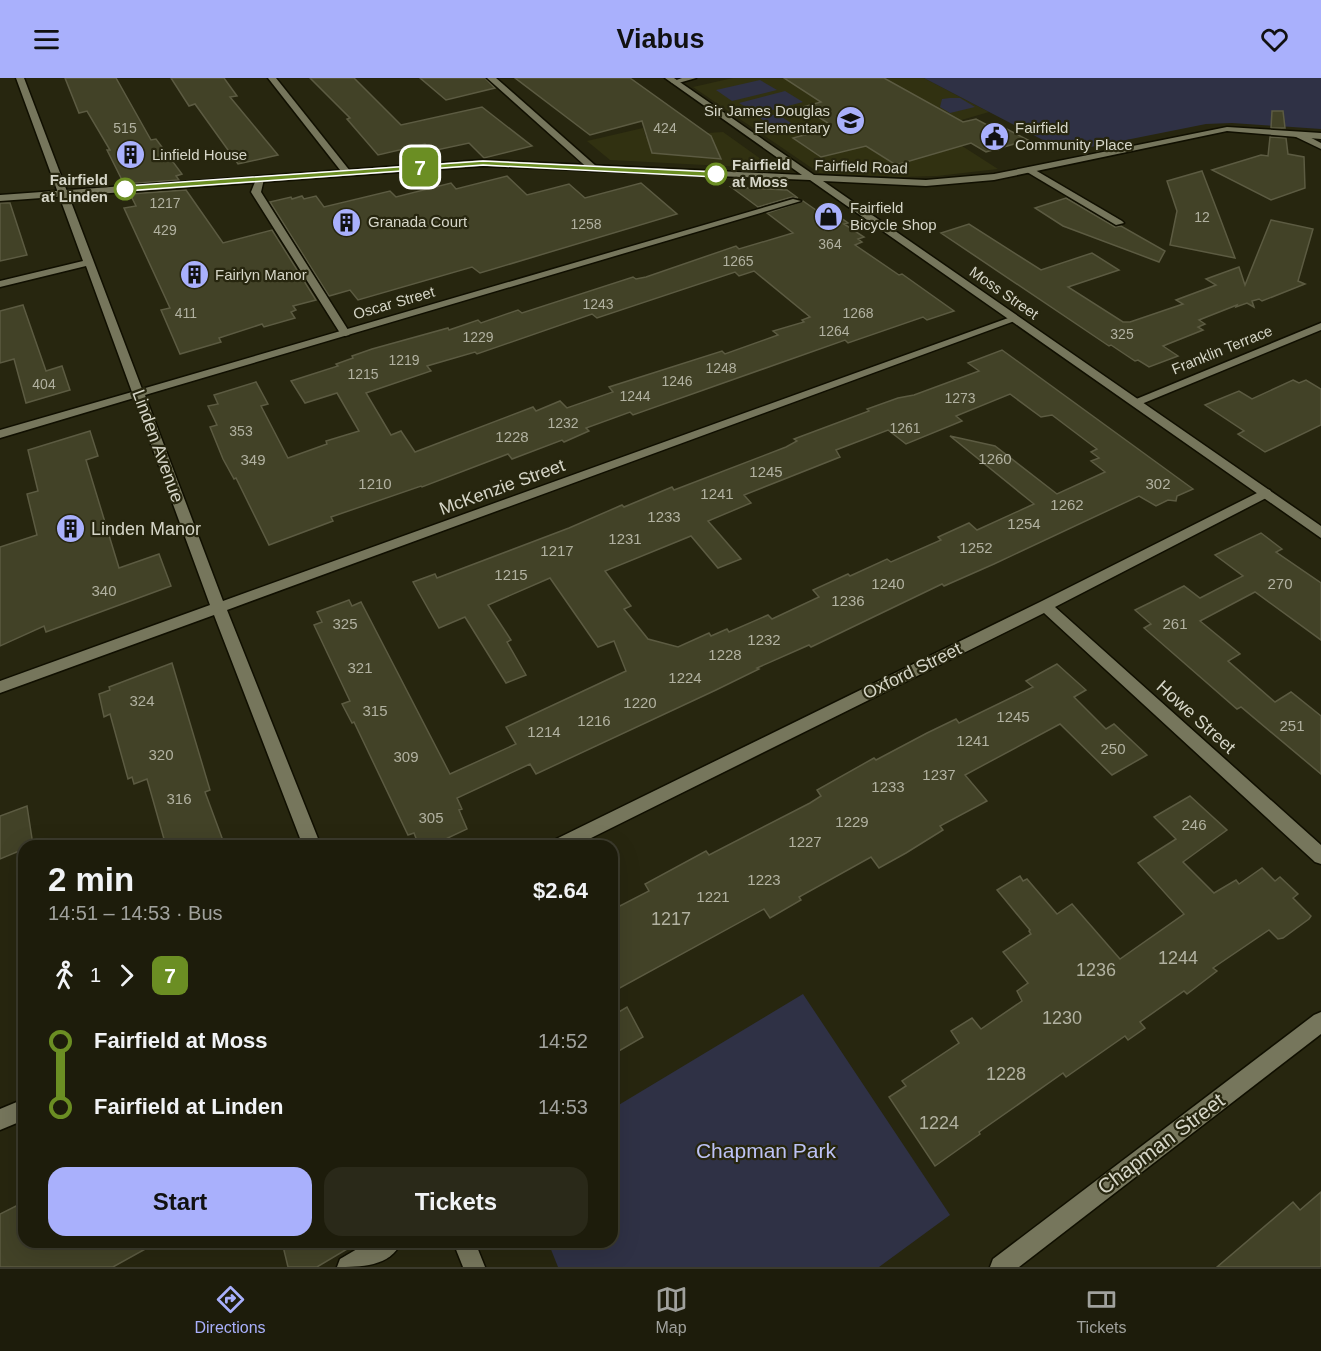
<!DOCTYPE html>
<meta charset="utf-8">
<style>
:root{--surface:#1d1c0b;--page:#2a2919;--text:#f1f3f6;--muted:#a0a19d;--line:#3b3a2c;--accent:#a9b0fc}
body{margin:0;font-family:Helvetica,sans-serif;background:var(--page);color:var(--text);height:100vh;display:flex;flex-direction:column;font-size:22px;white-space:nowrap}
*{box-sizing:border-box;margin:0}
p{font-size:20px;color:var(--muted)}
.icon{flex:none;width:33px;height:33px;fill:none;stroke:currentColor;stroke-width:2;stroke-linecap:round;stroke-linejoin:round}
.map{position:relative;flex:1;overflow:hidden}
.panel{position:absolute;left:18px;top:762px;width:600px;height:408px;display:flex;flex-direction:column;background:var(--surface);border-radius:18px;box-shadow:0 6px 24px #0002,0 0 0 2px var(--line)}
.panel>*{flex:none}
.badge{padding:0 12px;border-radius:9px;font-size:21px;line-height:39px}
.map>.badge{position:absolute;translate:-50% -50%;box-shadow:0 0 0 3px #fff}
.legs{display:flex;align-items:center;gap:9px;height:66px;padding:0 30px;font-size:20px}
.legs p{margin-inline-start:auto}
.headline{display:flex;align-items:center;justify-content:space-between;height:102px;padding:0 30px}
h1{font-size:33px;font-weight:600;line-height:45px}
.primary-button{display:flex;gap:12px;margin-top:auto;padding:12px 30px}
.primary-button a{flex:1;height:69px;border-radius:18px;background:var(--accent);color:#111;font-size:24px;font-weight:600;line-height:69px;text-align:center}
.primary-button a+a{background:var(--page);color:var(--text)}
ul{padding:0 30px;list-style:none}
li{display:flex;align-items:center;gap:21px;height:66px;font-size:22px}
li i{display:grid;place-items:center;width:9px;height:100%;margin:0 8px;background:currentColor}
li i::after{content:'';width:15px;height:15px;margin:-8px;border:4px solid;border-radius:50%;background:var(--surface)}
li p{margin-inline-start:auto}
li:first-child i{background:linear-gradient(#0000 50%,currentColor 0)}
li:last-child i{background:linear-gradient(currentColor 50%,#0000 0)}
header{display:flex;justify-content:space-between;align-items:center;height:78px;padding:0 30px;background:var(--accent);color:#111;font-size:27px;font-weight:600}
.tab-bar{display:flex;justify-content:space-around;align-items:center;height:84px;border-top:2px solid var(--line);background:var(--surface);font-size:16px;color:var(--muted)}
.tab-bar a{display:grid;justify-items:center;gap:3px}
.tab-bar .selected{color:var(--accent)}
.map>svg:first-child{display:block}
.built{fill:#313111}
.green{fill:#2f3145}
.building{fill:#424227;stroke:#5c5b42;stroke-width:1.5;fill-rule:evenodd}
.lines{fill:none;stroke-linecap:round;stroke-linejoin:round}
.lane-casing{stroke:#100f00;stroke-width:3}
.street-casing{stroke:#100f00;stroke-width:3}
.secondary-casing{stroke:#100f00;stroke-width:3}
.lane{fill:#76765c;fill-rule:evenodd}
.street{fill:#76765c;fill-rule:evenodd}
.secondary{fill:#76765c;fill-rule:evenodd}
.line-1{fill:#6b8e23;stroke:#fff;stroke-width:1.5}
.stop-1-dot{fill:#fff;stroke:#6b8e23;stroke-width:3}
.labels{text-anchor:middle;stroke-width:4.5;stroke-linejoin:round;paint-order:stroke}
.far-number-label{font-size:14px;fill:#b1b1a0}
.far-poi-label{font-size:15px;fill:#d6d6c8;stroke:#27260f;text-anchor:start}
.far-stop-label{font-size:15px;font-weight:bold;fill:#d6d6c8;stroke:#27260f;text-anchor:start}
.far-street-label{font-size:15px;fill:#d6d6c8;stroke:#27260f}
.number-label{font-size:15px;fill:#b1b1a0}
.street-label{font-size:18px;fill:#d6d6c8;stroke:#27260f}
.poi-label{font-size:18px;fill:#d6d6c8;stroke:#27260f;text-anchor:start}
.near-number-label{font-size:18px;fill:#b1b1a0}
.near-street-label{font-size:21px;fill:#d6d6c8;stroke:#27260f}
.near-park-label{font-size:21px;fill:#bcc2f5;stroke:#27260f}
</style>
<header><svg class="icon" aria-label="menu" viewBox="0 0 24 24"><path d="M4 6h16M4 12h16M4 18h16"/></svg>Viabus<svg class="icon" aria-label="heart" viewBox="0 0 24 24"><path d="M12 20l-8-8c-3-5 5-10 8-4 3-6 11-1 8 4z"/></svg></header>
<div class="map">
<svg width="1321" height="1189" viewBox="0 0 1321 1189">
<rect width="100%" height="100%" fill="#27260f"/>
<g class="built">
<polygon points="733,0 924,0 989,34 934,50 998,91 937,98 899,99 819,95 693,9"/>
<polygon points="643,50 646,59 723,54 768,86 762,90 610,82 587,63"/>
</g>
<g class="green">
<polygon points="924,0 1321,0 1321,51 1232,45 1206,46 1066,74"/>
<polygon points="760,2 777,12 732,23 716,12"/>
<polygon points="785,13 803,24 757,36 739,25"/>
<polygon points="950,20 960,20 975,29 950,35 940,29 942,21"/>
<polygon points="777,36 799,50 786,54 778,48 773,50 760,40"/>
<polygon points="803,916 950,1137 879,1189 558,1189 548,1164 612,1164 612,1031"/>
</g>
<g class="building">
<polygon points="65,0 116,0 151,62 156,61 182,96 176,98 179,102 124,106 107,72 110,72 87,33 79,35"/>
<polygon points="171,0 224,0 237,18 230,19 278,77 238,86 195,26 189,28"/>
<polygon points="310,0 354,0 401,47 482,29 532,68 484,80 469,65 432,73 425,66 378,77 347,41 350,40"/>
<polygon points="420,0 485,0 495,10 446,22"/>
<polygon points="515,0 630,0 711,58 721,81 652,75 642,43 590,57"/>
<polygon points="784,0 884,0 963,44 976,41 989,48 997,46 1028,62 986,74 971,65 896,87 866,68 821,79 793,60 808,56 805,54 831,47 803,29 821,24"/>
<polygon points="1272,33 1283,33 1285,50 1271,50"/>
<polygon points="1270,59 1286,60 1288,76 1304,79 1305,110 1271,122 1212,92 1261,77 1268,78"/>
<polygon points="1202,93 1220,140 1235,180 1170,167 1177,133 1167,103"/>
<polygon points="507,98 527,117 569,106 585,120 641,105 677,136 480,195 472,189 358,222 350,212 329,218 270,124 291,119 292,121 302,118 304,121 316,118 324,129 390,113 396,119 451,105 456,111"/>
<polygon points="731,109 787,112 798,120 792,119 758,129"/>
<polygon points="186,112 223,165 272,152 316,222 293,228 296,232 291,234 295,240 264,249 262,246 219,260 221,264 180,276 161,232 170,230 124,130 136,128 130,116"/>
<polygon points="1066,120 1115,149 1121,148 1165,173 1159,184 1063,148 1035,130"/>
<path d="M803 123 816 132 826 129 848 145 844 146 864 159 858 161 862 164 855 167 899 197 902 196 954 233 927 242 923 239 848 265 845 262 633 337 630 334 586 350 589 353 564 364 562 362 512 381 508 376 422 409 421 408 331 439 333 443 269 467 236 400 234 401 223 381 210 349 217 347 208 328 218 326 214 317 256 304 268 326 261 328 288 380 327 366 326 363 359 353 337 315 305 325 291 303 338 288 336 286 353 280 352 278 372 271 448 250 449 252 478 242 481 245 518 232 522 235 633 199 636 201 646 199 736 168 739 171 793 155 767 135ZM754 193 810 239 802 242 804 244 773 253 778 257 725 276 722 273 609 309 613 314 567 330 560 323 536 333 533 329 415 374 401 353 391 357 366 315 431 293 427 288 475 274 477 276 592 236 597 240 735 194 739 198Z"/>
<polygon points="0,125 10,125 27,177 0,183"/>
<polygon points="1271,142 1313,151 1298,203 1305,206 1262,223 1259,221 1252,223 1254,229 1247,225 1236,229 1237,227 1199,242 1205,246 1198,249 1203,252 1163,268 1178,278 1149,289 1138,282 1135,283 1111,267 1109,268 941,155 969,146 1041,192 1092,175 1119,192 1068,209 1123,244 1130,244 1183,226 1176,222 1216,207 1206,201 1239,189 1245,207"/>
<polygon points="23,227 46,293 62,288 70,312 26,325 14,281 0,285 0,233"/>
<path d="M1002 272 1193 411 1177 418 1176 423 1168 422 1156 428 1139 418 994 486 944 508 942 506 811 569 809 567 757 590 759 591 716 612 536 696 530 686 457 720 462 731 459 732 467 751 431 768H419L414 755 408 757 354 644 352 645 342 626 350 623 314 547 322 544 317 534 349 522 352 528 361 524 450 696 516 666 506 649 626 593 614 563 598 569 550 500 488 527 511 562 507 564 526 597 506 605 465 539 439 550 413 504 435 496 437 500 569 450 622 427 624 429 672 409 674 412 786 369 797 363 794 361 869 333 867 331 898 320 914 317 979 293 968 285ZM1010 316 1041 339 1052 337 1097 371 1091 374 1099 380 1091 383 1105 394 1057 416 995 368 950 358 1034 426 977 452 969 445 938 459 941 462 891 484 887 481 850 498 848 496 813 512 819 519 772 541 768 537 729 554 727 551 711 558 709 555 678 569 648 561 624 531 631 528 605 493 691 458 718 490 741 481 708 443 751 425 744 417 840 379 836 372 888 352 906 366 962 343 956 338Z"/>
<polygon points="1293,302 1299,305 1306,302 1321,311 1321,347 1265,374 1238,356 1244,353 1205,327 1239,313 1252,321"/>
<polygon points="90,353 98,378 86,382 119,490 159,476 171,508 46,554 44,548 0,568 0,469 37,457 27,416 38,413 28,372"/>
<polygon points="1261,455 1282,471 1276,474 1321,505 1321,562 1255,514 1200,543 1240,576 1228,583 1275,624 1291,614 1321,638 1321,696 1241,629 1237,631 1144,550 1151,546 1135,532 1184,508 1200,520 1243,498 1215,477"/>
<polygon points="172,585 210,712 205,714 225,768 166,768 147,701 134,706 132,699 128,701 110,636 104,639 99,616 110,612 109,609"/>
<polygon points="1057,586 1086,612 1074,619 1106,651 1114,646 1147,677 1112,697 1060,646 965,697 987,723 940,748 943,752 906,775 879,790 871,779 799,819 801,822 770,840 764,831 618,911 612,899 612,832 649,813 645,806 706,773 709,777 810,725 821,718 817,712 874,680 876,682 927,655 956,641 959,645 1033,609 1026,603"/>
<polygon points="1190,718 1227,752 1183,784 1214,815 1236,802 1239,806 1262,790 1275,803 1280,799 1298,816 1293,820 1311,838 1309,841 1283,860 1278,861 1269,852 1213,890 1217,893 1187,916 1184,913 1140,944 1145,950 1128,962 1125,958 1066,999 1063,995 979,1054 980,1056 935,1088 889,1019 906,1008 902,1003 959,965 951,953 972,940 981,951 1022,923 1017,913 1028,905 1003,874 1031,856 1029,853 1030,852 997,812 1020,798 1023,803 1027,801 1057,836 1072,826 1120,881 1184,836 1138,785 1176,761 1154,739"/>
<polygon points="27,728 33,767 24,768 24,771 0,781 0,738"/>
<polygon points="627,929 643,959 612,977 612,938"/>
<polygon points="1321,1114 1321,1189 1217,1189 1293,1124 1300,1132"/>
<polygon points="24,1124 24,1164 158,1164 113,1189 0,1189 0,1136"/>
<polygon points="282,1164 359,1164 317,1189 288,1189"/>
</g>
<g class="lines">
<defs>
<g id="lane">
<polygon points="257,99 264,101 261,114 350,255 349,257 345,258 340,255 251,114"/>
<path d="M369 1164H401C391 1189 359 1189 337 1189L340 1181Z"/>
</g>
<g id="street">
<polygon points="16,0 24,0 142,311 793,121 801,123 145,317 223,523 1011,239 1015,238 1020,241 227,532 321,768 303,768 214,537 0,615 0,603 210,527 134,320 0,360 0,352 132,314 86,188 0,209 0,203 83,183"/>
<polygon points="268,0 276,0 350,93 350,97 344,97"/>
<polygon points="487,0 496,0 597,89 597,93 591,93"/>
<polygon points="682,0 696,0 675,6 671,4"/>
<polygon points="1294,54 1300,54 1321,65 1321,71 1294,58"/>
<polygon points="1030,89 1122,143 1124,145 1116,147 1027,94 1027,90"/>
<polygon points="1321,245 1321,252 1139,327 1135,328 1129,324"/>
<polygon points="1265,411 1270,412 1271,415 1270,418 1055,529 1321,767 1321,786 1315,784 1044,535 575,768 549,768 552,763 1040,524"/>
<polygon points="1321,934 1321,956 1019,1189 990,1189 993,1181 1314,937"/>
<polygon points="24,1021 24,1042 0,1052 0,1031"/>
<polygon points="453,1164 475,1164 485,1189 463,1189"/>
</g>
<polygon id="secondary" points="665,0 674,0 814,97 926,102 994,96 1227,49 1321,55 1321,61 1227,53 994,102 926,108 823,103 1321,448 1321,460 810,102 483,88 0,123 0,117 483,82 802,97"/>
</defs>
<use href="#lane" class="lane-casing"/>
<use href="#street" class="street-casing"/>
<use href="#secondary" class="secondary-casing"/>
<use href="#lane" class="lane"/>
<use href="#street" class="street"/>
<use href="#secondary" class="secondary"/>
</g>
<polygon class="line-1" points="483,83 716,94 719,96 716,99 483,87 125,113 121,111 125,108"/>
<defs>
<symbol id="school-disc" viewBox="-11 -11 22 22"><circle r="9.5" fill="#a9b0fc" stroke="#27260f"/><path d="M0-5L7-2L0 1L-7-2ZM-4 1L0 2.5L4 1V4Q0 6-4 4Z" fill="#111"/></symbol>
<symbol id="civic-disc" viewBox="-11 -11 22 22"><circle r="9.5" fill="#a9b0fc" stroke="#27260f"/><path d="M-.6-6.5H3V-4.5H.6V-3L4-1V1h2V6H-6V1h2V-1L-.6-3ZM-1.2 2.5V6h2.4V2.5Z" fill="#111"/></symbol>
<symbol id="building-disc" viewBox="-11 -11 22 22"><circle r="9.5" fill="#a9b0fc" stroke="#27260f"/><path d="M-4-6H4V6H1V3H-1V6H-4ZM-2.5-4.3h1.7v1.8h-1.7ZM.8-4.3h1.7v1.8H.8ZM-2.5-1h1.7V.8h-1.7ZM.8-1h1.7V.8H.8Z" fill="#111"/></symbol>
<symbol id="shop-disc" viewBox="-11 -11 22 22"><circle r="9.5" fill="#a9b0fc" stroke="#27260f"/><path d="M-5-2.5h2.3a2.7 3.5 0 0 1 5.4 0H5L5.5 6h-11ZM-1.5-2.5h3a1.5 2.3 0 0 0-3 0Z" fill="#111"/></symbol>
</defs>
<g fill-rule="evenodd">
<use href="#school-disc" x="834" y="26" width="33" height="33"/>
<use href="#civic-disc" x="978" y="42" width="33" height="33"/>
<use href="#building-disc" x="114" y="60" width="33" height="33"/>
<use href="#shop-disc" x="812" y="122" width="33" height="33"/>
<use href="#building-disc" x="330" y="128" width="33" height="33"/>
<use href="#building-disc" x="178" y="180" width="33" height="33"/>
<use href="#building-disc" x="54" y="434" width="33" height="33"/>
</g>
<g class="stop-1-dot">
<circle cx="716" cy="96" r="10"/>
<circle cx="125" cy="111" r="10"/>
</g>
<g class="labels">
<g class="far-number-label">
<text x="125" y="55">515</text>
<text x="665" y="55">424</text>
<text x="165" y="130">1217</text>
<text x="1202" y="144">12</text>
<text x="586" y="151">1258</text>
<text x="165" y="157">429</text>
<text x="830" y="171">364</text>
<text x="738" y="188">1265</text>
<text x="598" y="231">1243</text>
<text x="186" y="240">411</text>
<text x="858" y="240">1268</text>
<text x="834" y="258">1264</text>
<text x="1122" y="261">325</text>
<text x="478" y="264">1229</text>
<text x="404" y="287">1219</text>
<text x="721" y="295">1248</text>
<text x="363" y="301">1215</text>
<text x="677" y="308">1246</text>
<text x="44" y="311">404</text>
<text x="635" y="323">1244</text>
<text x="960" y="325">1273</text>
<text x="563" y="350">1232</text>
<text x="905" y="355">1261</text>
<text x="241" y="358">353</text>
</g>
<g class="far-poi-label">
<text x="830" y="38" text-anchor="end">Sir James Douglas<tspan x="830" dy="17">Elementary</tspan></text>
<text x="1015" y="55">Fairfield<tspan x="1015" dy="17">Community Place</tspan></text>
<text x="152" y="82">Linfield House</text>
<text x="850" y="135">Fairfield<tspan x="850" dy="17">Bicycle Shop</tspan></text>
<text x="368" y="149">Granada Court</text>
<text x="215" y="202">Fairlyn Manor</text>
</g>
<g class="far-stop-label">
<text x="732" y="92">Fairfield<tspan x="732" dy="17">at Moss</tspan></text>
<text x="108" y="107" text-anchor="end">Fairfield<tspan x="108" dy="17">at Linden</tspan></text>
</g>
<g class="far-street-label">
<text transform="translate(861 89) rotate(2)" y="5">Fairfield Road</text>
<text transform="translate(1004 215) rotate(35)" y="5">Moss Street</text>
<text transform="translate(394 225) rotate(-16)" y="5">Oscar Street</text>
<text transform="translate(1222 272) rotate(-22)" y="5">Franklin Terrace</text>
</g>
<g class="number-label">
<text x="512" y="364">1228</text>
<text x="995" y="386">1260</text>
<text x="253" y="387">349</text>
<text x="766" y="399">1245</text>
<text x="375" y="411">1210</text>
<text x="1158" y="411">302</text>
<text x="717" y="421">1241</text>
<text x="1067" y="432">1262</text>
<text x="664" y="444">1233</text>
<text x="1024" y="451">1254</text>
<text x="625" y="466">1231</text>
<text x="976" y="475">1252</text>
<text x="557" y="478">1217</text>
<text x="511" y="502">1215</text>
<text x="888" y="511">1240</text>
<text x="1280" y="511">270</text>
<text x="104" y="518">340</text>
<text x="848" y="528">1236</text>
<text x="345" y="551">325</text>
<text x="1175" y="551">261</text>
<text x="764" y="567">1232</text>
<text x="725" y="582">1228</text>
<text x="360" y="595">321</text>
<text x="685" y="605">1224</text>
<text x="142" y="628">324</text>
<text x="640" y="630">1220</text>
<text x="375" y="638">315</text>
<text x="1013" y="644">1245</text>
<text x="594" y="648">1216</text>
<text x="1292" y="653">251</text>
<text x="544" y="659">1214</text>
<text x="973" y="668">1241</text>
<text x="1113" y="676">250</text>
<text x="161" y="682">320</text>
<text x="406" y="684">309</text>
<text x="939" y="702">1237</text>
<text x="888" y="714">1233</text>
<text x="179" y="726">316</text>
<text x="431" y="745">305</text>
<text x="852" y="749">1229</text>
<text x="1194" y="752">246</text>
<text x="805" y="769">1227</text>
<text x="764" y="807">1223</text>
<text x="713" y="824">1221</text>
</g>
<g class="street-label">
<text transform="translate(158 368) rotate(70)" y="6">Linden Avenue</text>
<text transform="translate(502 409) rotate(-20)" y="6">McKenzie Street</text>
<text transform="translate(912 593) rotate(-26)" y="6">Oxford Street</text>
<text transform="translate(1196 639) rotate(42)" y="6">Howe Street</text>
</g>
<g class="poi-label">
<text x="91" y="457">Linden Manor</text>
</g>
<g class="near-number-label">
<text x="671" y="847">1217</text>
<text x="1178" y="886">1244</text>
<text x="1096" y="898">1236</text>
<text x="1062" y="946">1230</text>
<text x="1006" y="1002">1228</text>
<text x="939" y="1051">1224</text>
</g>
<g class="near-street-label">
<text transform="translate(1161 1066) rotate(-37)" y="7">Chapman Street</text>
</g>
<g class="near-park-label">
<text x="766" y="1080">Chapman Park</text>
</g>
</g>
</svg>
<b class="badge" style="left:420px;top:89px;background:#6b8e23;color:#fff">7</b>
<section class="panel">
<div class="headline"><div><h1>2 min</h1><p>14:51 – 14:53 · Bus</p></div><b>$2.64</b></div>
<div class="legs"><svg class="icon" aria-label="walk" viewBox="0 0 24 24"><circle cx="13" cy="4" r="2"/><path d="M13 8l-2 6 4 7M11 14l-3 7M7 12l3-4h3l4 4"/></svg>1<svg class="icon" aria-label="forward" viewBox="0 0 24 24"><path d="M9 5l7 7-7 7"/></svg><b class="badge" style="background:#6b8e23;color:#fff">7</b></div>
<ul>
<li><i style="color:#6b8e23"></i><b>Fairfield at Moss</b><p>14:52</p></li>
<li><i style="color:#6b8e23"></i><b>Fairfield at Linden</b><p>14:53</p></li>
</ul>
<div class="primary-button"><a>Start</a><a>Tickets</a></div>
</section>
</div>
<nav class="tab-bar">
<a class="selected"><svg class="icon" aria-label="directions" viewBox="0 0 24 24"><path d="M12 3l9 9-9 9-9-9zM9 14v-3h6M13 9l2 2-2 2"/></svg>Directions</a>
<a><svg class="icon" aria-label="map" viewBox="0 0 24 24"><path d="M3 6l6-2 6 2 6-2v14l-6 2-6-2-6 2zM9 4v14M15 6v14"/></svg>Map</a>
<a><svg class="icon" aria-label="tickets" viewBox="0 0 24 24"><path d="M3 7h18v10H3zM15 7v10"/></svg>Tickets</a>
</nav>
